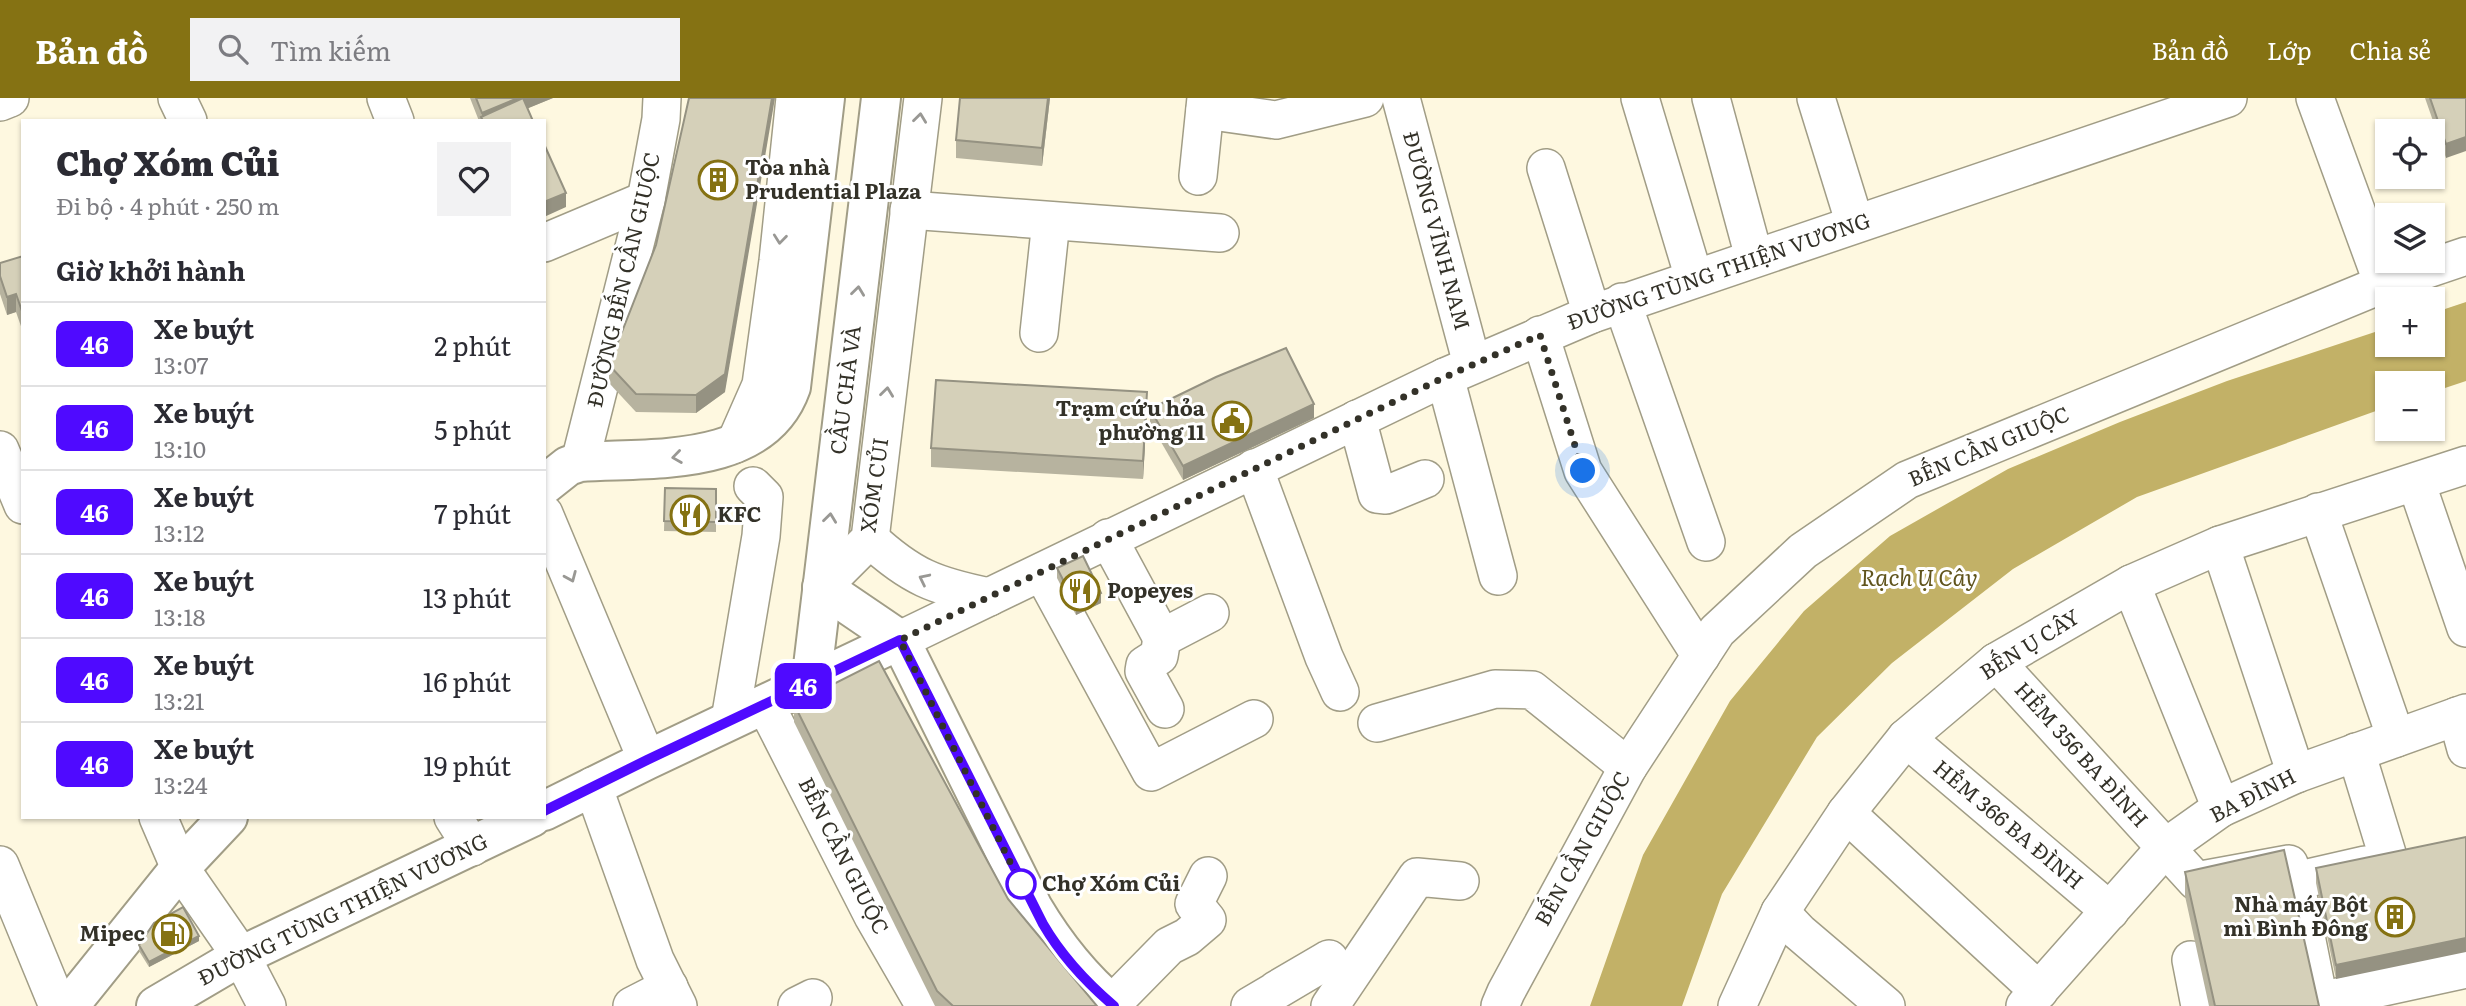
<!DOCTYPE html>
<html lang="vi">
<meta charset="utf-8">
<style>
:root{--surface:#fff;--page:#f2f2f3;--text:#2b2b33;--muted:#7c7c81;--line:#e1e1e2;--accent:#857213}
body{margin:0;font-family:Literata,serif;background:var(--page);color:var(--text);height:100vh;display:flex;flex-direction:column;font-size:26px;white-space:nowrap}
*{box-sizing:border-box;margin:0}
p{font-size:23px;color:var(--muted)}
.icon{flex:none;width:38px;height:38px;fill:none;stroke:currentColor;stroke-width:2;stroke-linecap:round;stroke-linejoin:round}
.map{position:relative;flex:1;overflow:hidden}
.details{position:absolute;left:21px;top:21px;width:525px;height:700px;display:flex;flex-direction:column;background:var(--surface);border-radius:0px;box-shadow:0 2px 5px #0004}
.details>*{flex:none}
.badge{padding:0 14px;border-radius:10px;font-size:24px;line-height:46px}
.fabs{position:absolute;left:2375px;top:21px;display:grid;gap:14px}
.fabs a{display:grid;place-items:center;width:70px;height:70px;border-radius:0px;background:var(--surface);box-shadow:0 2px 5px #0004;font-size:35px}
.you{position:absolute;width:35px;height:35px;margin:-18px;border:5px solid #fff;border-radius:50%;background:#1a73e8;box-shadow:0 0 0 10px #1a73e833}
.map>.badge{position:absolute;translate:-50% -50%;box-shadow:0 0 0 4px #fff}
h2{padding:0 35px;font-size:26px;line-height:63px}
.round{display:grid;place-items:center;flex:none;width:74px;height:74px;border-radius:0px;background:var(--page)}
.overview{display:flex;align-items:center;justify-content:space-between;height:119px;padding:0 35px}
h1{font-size:33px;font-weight:800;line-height:52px}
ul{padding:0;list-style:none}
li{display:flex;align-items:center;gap:21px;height:84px;padding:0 35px;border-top:2px solid var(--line)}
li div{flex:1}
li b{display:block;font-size:26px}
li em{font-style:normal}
li .badge{min-width:77px;font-weight:700;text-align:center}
header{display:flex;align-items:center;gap:42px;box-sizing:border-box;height:98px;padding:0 35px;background:var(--accent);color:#fff}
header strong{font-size:33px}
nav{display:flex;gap:38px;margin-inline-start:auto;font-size:24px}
.search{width:490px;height:63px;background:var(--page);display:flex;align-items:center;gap:18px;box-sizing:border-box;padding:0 24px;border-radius:0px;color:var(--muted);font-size:26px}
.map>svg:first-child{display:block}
.water{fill:#c2b167}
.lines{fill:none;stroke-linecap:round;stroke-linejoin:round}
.minor-casing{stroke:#a19d86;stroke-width:40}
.major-casing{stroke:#a19d86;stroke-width:42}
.minor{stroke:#fff;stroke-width:37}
.major{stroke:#fff;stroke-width:38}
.wall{fill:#b7b39f}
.shaded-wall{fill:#959282}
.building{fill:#d5d0b9;stroke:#959282;stroke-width:2}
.oneway{stroke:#999894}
.line-casing{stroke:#fff;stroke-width:16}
.line{stroke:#4f0aff;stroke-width:10}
.walk{stroke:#333128;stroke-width:7;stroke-dasharray:0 12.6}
.stop-dot{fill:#fff;stroke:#4f0aff;stroke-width:3.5}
.labels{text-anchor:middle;stroke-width:6;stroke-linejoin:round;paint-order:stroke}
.poi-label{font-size:21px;font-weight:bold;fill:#333128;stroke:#fff;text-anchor:start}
.street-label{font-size:21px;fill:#333128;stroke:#fff}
.stop-label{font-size:21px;font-weight:bold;fill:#333128;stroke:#fff;text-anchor:start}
.water-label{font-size:23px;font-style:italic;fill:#60541c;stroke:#fff}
</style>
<header>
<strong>Bản đồ</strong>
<div class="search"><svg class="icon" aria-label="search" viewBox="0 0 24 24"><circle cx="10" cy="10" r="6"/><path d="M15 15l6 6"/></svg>Tìm kiếm</div>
<nav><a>Bản đồ</a><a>Lớp</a><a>Chia sẻ</a></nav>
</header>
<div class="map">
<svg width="2466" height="908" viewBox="0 0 2466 908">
<rect width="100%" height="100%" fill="#fef8e0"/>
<polygon class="water" points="2466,204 2466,283 2433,294 2432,285 2387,285 2387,309 2137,399 2013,471 1892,565 1817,639 1722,796 1682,908 1590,908 1643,757 1730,603 1804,513 1890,438 2008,371 2120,324 2227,283 2387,230 2387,247 2432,247 2433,215"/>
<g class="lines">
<defs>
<g id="minor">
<polyline points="177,0 188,23"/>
<polyline points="386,0 395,23"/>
<polyline points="1401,0 1472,266"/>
<polyline points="1640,0 1694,180"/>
<polyline points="1711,0 1754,159"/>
<polyline points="1816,0 1855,126"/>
<polyline points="2315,0 2383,186"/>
<polyline points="0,4 10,0"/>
<polyline points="1205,12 1276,22 1365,0"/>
<polyline points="1546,70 1592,216"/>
<polyline points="1198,78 1206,0"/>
<polyline points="909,112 1220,135"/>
<polyline points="544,145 646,102"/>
<polyline points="1622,204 1706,444"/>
<polyline points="1039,235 1051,123"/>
<polyline points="1540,237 1583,373 1701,558"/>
<polyline points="1445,279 1498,478"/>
<polyline points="1357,321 1377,396 1386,397 1425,381"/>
<polyline points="735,346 761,287 778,163 795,0"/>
<polyline points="0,352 23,407"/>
<polyline points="580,364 646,102 661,21 662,0"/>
<polyline points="1254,370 1324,559 1340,594"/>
<polyline points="2416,384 2466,530"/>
<polyline points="2318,414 2396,640"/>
<polyline points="544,416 647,662"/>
<polyline points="1108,440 1162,540"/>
<path d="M870 441C911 479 935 488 989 499"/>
<polyline points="2220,447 2296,676"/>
<polyline points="1042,474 1151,674 1254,621"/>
<polyline points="2131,486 2221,710"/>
<polyline points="822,489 870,441 923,0"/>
<polyline points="900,542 1445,279 1592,216 2228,0"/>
<polyline points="1996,564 2196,783 2289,766 2295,783 2365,767"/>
<polyline points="765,606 873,818 925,908"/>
<polyline points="1165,611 1144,573 1145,567 1159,558 1162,540 1210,515"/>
<polyline points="2457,618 2466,651"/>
<polyline points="730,622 761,438 764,399 753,388"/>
<polyline points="1377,625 1495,591 1532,592 1628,669"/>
<polyline points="1906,640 2110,813"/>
<polyline points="2356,654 2389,762"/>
<polyline points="593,688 655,862 678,908"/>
<polyline points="1846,715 2039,893"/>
<polyline points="158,719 180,770 241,858 267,908"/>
<polyline points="453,719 472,749"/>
<polyline points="0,767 58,908"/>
<polyline points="2295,783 2320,908"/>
<polyline points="1780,814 1799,834 1886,908"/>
<polyline points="2191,862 2200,908"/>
<polyline points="2319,903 2466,871"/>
<polyline points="1112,906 1169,848 1187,839 1207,822 1194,806 1208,778"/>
<polyline points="632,908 669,889"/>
<polyline points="797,908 813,900"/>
<polyline points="1250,908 1329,861 1276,892"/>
<polyline points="1330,908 1417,779 1460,783"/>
<polyline points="1500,908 1506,894 1628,669 1717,533 1803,453 1907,382 2383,186 2466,158"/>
<polyline points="1737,908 1780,814 1846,715 1906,640 1996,564 2131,486 2220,447 2466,367"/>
<polyline points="2025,908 2166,749 2221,710 2296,676 2466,615"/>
</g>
<g id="major">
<path d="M544 387 568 368 580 364C649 359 762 371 791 289L825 0"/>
<path d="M822 489 900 542 1033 810C1055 847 1081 880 1114 908"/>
<polyline points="811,585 881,0"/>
<polyline points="544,713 647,662 900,542"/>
<polyline points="69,908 180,770 228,719"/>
<polyline points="156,908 241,858 532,719"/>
</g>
</defs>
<use href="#minor" class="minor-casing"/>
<use href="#major" class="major-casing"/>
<use href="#minor" class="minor"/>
<use href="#major" class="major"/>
</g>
<g class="wall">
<polygon points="470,0 553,0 528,10 533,23 479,23"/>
<polygon points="960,0 1050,0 1042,68 956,60 956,42"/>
<polygon points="2425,0 2466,0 2446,60"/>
<polygon points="656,147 725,294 696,315 636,314 609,285 609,267"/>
<polygon points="23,158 23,234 16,214 7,217 0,196 0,165"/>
<polygon points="1150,311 1314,320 1183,382 1150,325"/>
<polygon points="1147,312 1143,381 931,369 931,350"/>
<polygon points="665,390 716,391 716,434 664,433"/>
<polygon points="1057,470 1101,505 1076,517 1057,480"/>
<polygon points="794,606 1008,801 1097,908 935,908 794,624"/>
<polygon points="2466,739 2336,881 2316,785 2316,770"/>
<polygon points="2185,774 2319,908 2209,908 2185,798"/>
<polygon points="199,843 149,869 139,853 139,847"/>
</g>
<g class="shaded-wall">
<polygon points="518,0 553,0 497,23 482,20 482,15"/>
<polygon points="772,0 775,0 725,294 696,315 696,297"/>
<polygon points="1048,0 1050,0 1042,68 1042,50"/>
<polygon points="2466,39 2466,53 2446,60 2446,46"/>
<polygon points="566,95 566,109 544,119 544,104"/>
<polygon points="16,196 16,214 7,217 7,199"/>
<polygon points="1147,294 1147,312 1143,381 1143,363"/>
<polygon points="1314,306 1314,320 1183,382 1183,368"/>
<polygon points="1101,495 1101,505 1076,517 1076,507"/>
<polygon points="199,838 199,843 149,869 149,864"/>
<polygon points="2466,840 2466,854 2336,881 2336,867"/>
</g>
<g class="building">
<polygon points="476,0 518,0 482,15"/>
<polygon points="523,0 533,23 483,23 481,19"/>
<polygon points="689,0 772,0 725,276 696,297 636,296 609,267 656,147"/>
<polygon points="960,0 1048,0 1042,50 956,42"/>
<polygon points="2430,0 2466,0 2466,39 2446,46"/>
<polygon points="544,46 566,95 544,104"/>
<polygon points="23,158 23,216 16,196 7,199 0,178 0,165"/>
<polygon points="1286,250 1314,306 1183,368 1150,311 1216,279"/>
<polygon points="936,282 1147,294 1143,363 931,350"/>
<polygon points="665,390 716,391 716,424 664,423"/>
<polygon points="1083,458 1101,495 1076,507 1057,470"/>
<polygon points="879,563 1008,801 1097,908 953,908 937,893 794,606"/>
<polygon points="2466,739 2466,840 2336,867 2316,770"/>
<polygon points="2284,752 2319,908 2215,908 2185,774"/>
<polygon points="183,809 199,838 149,864 139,847 154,825"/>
</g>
<defs><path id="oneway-chevron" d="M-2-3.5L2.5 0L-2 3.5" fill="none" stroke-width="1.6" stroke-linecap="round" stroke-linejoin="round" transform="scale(1.75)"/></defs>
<g class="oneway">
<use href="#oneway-chevron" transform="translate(920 20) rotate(-83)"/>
<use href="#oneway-chevron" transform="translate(780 141) rotate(96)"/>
<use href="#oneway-chevron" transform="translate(858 193) rotate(-83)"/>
<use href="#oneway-chevron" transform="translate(887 294) rotate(-83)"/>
<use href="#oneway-chevron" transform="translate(677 359) rotate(172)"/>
<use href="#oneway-chevron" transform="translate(830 420) rotate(-83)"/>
<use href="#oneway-chevron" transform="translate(571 479) rotate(67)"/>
<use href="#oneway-chevron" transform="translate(924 481) rotate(-154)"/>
</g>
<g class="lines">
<defs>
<path id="line" d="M544 713 647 662 900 542 1043 826C1061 857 1087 885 1114 908"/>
</defs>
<use href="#line" class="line-casing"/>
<use href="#line" class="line"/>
<polyline class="walk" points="1021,786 900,542 1445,279 1540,237 1583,373"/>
</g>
<defs>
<symbol id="building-ring" viewBox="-11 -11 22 22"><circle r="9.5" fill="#fff" stroke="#857213" stroke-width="1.5"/><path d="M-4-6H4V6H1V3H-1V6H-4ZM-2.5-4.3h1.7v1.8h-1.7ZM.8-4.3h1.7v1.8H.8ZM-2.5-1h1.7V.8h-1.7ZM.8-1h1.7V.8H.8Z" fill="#857213"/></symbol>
<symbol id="civic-ring" viewBox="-11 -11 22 22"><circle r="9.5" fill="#fff" stroke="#857213" stroke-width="1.5"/><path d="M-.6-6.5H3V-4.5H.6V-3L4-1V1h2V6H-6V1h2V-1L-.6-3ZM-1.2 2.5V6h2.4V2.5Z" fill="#857213"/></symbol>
<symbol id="restaurant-ring" viewBox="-11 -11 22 22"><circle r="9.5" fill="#fff" stroke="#857213" stroke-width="1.5"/><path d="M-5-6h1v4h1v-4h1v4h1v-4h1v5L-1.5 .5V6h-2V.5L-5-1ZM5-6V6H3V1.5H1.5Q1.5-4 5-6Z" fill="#857213"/></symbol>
<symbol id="fuel-ring" viewBox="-11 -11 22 22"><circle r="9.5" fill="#fff" stroke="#857213" stroke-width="1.5"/><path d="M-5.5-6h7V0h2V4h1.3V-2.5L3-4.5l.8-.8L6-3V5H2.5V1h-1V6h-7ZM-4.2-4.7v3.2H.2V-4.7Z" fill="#857213"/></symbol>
</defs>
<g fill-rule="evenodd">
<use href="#building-ring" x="696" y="60" width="44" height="44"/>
<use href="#civic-ring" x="1210" y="301" width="44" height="44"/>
<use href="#restaurant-ring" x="668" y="395" width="44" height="44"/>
<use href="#restaurant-ring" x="1058" y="471" width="44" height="44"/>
<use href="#building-ring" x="2373" y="797" width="44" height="44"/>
<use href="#fuel-ring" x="150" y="814" width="44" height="44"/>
</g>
<circle class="stop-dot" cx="1021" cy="786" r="14"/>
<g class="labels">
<g class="poi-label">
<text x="745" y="77">Tòa nhà<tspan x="745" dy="24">Prudential Plaza</tspan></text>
<text x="1205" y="318" text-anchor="end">Trạm cứu hỏa<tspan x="1205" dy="24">phường 11</tspan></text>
<text x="717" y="424">KFC</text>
<text x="1107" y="500">Popeyes</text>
<text x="2368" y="814" text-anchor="end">Nhà máy Bột<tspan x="2368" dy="24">mì Bình Đông</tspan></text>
<text x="145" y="843" text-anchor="end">Mipec</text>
</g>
<g class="street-label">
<text transform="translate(1436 133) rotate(75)" y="7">ĐƯỜNG VĨNH NAM</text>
<text transform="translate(1719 174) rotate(-19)" y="7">ĐƯỜNG TÙNG THIỆN VƯƠNG</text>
<text transform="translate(624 182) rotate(-77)" y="7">ĐƯỜNG BẾN CẦN GIUỘC</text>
<text transform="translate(846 292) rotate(-83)" y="7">CẦU CHÀ VÀ</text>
<text transform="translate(1989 349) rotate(-23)" y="7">BẾN CẦN GIUỘC</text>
<text transform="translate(875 387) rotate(-82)" y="7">XÓM CỦI</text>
<text transform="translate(2030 547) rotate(-32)" y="7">BẾN Ụ CÂY</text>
<text transform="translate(2081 657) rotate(48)" y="7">HẺM 356 BA ĐÌNH</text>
<text transform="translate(2253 698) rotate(-27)" y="7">BA ĐÌNH</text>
<text transform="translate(2008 727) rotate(40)" y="7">HẺM 366 BA ĐÌNH</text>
<text transform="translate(1583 751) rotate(-61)" y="7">BẾN CẦN GIUỘC</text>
<text transform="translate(843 758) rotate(63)" y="7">BẾN CẦN GIUỘC</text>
<text transform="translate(343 812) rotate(-26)" y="7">ĐƯỜNG TÙNG THIỆN VƯƠNG</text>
</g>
<g class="stop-label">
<text x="1042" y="793">Chợ Xóm Củi</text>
</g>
<g class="water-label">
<text x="1919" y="488">Rạch Ụ Cây</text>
</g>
</g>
</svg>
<div class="fabs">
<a><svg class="icon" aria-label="locate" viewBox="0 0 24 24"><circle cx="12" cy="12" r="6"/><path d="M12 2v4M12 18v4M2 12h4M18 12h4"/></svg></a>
<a><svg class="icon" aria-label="layers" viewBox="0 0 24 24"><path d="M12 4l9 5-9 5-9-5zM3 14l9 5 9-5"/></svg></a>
<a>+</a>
<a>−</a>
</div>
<div class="you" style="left:1583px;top:373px"></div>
<b class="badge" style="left:803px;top:588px;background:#4f0aff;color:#fff">46</b>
<section class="details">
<div class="overview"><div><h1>Chợ Xóm Củi</h1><p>Đi bộ · 4 phút · 250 m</p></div><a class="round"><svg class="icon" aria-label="heart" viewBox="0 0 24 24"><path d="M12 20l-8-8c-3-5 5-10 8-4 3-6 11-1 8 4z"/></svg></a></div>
<h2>Giờ khởi hành</h2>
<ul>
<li><span class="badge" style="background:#4f0aff;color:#fff">46</span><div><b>Xe buýt</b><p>13:07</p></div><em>2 phút</em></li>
<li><span class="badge" style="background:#4f0aff;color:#fff">46</span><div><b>Xe buýt</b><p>13:10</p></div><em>5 phút</em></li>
<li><span class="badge" style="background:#4f0aff;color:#fff">46</span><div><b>Xe buýt</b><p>13:12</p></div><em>7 phút</em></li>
<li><span class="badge" style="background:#4f0aff;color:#fff">46</span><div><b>Xe buýt</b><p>13:18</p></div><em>13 phút</em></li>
<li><span class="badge" style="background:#4f0aff;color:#fff">46</span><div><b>Xe buýt</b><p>13:21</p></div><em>16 phút</em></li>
<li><span class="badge" style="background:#4f0aff;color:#fff">46</span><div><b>Xe buýt</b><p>13:24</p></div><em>19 phút</em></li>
</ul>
</section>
</div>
